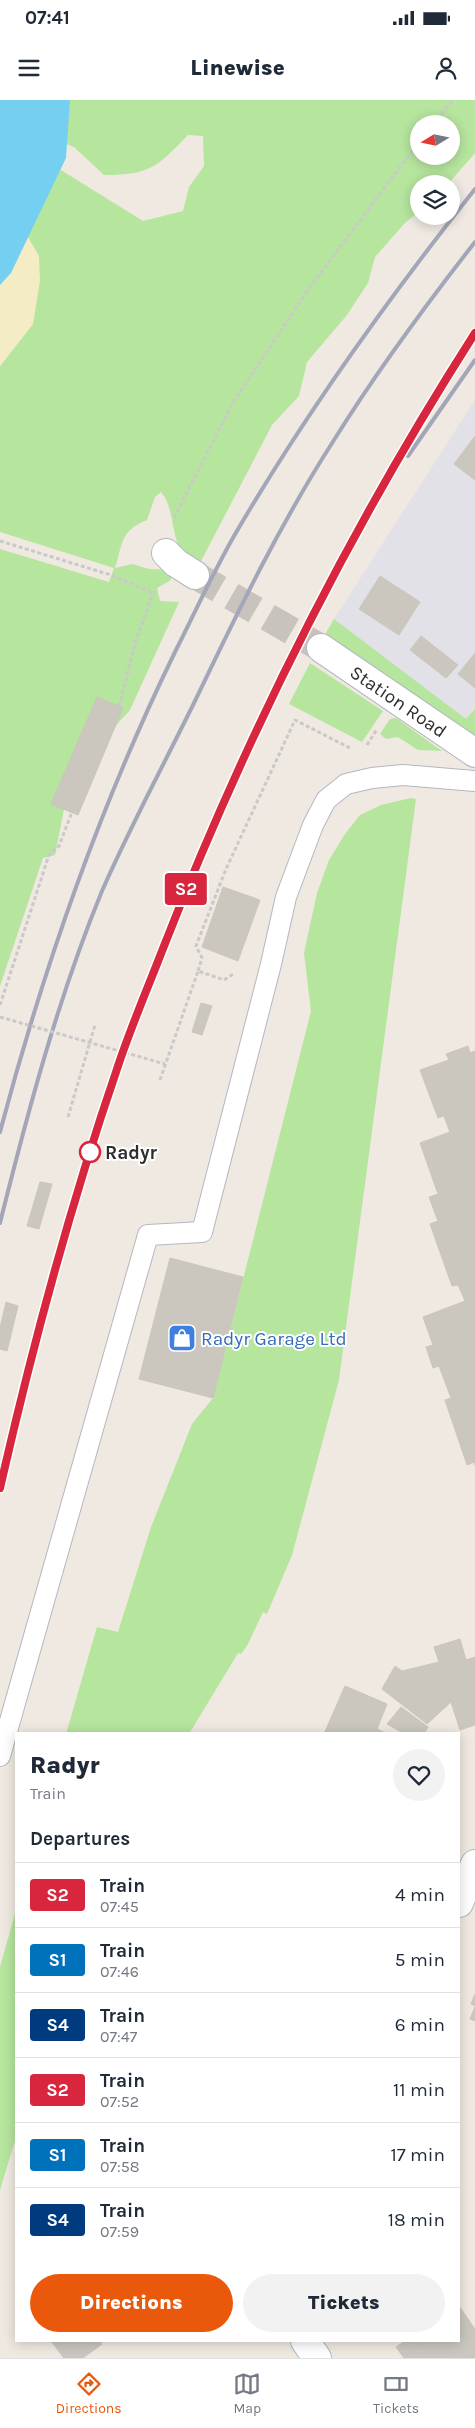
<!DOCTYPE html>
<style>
:root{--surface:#fff;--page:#f2f2f3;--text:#1f2937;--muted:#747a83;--line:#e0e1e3;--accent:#ea580c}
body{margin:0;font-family:Karla,sans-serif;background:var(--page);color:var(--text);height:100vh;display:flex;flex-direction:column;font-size:19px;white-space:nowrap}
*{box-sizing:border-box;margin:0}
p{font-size:16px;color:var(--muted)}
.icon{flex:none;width:28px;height:28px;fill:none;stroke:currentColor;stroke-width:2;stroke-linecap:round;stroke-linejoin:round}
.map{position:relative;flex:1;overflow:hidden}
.sheet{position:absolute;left:15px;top:1632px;width:445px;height:610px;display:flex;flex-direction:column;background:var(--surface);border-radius:0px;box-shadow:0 2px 12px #0003}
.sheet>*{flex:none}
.badge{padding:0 10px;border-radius:4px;font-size:18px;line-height:32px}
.needle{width:32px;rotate:260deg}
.controls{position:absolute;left:410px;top:15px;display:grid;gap:10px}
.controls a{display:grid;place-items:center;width:50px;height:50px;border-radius:50%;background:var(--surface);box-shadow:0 2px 12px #0003;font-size:25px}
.map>.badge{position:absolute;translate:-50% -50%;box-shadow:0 0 0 2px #fff}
h2{padding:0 15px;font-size:19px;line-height:45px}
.round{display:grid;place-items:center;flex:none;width:52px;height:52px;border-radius:26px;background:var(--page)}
.head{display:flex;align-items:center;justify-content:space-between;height:85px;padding:0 15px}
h1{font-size:24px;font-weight:800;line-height:38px}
.cta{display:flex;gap:10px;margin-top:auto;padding:10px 15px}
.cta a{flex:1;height:58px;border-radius:30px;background:var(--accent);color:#fff;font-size:20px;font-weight:800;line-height:58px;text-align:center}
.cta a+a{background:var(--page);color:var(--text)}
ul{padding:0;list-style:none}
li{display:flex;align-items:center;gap:15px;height:65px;padding:0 15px;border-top:1px solid var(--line)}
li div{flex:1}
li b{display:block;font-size:19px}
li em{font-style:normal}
li .badge{min-width:55px;font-weight:700;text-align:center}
.status{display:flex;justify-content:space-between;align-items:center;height:35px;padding:0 25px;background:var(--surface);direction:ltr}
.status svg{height:14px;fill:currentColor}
header{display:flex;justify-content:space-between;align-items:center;height:65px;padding:0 15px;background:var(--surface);font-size:22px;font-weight:800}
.dock{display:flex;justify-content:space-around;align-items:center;height:70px;border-top:1px solid var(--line);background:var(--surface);font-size:14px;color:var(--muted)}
.dock a{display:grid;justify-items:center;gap:2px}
.dock .current{color:var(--accent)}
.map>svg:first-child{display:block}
.industrial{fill:#e3e1e8}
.green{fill:#b6e59e;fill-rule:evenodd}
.sand{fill:#f3ecc5}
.water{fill:#75cff0}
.building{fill:#cbc7bf;stroke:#cbc5ba}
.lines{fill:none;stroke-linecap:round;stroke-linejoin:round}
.minor-tunnel{stroke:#c8c4bd;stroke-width:28;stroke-dasharray:28 14;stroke-linecap:butt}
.service-casing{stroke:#b4b7c1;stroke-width:22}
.minor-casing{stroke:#b4b7c1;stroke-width:30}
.path{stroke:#c9c9c9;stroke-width:3;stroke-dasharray:4 2.5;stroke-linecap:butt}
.service{stroke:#fff;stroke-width:20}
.minor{stroke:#fff;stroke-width:28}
.rail{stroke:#a3a6b8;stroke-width:4}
.path-bridge{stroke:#c9c9c9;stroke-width:3;stroke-dasharray:4 2.5;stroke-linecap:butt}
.line-casing{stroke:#fff;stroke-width:11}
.line{stroke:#d7263d;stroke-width:8}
.stop-dot{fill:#fff;stroke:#d7263d;stroke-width:2.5}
.labels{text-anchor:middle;stroke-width:4;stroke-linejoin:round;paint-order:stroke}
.street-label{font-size:19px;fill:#2e2e2e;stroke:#fff}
.stop-label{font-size:19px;font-weight:bold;fill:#2e2e2e;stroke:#fff;text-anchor:start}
.shop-label{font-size:19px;fill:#366cbe;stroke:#fff;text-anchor:start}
</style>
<div class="status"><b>07:41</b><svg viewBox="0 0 49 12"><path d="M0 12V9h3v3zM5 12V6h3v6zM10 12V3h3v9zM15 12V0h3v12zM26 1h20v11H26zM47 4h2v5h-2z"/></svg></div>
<header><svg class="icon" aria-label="menu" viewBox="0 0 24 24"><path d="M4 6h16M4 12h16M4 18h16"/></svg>Linewise<svg class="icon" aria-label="person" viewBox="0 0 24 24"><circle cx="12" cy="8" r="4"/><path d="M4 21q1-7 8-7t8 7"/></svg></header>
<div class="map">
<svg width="475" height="2258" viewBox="0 0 475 2258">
<rect width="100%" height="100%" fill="#efe9e1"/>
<polygon class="industrial" points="475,300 475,608 466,620 334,519"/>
<g class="green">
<path d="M17 0H475V53L448 84H419V111L404 124 375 157 368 183 347 215 307 262 299 296 272 325 199 465C195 462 189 460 186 457 170 442 176 409 161 392L155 397 147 420C120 431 123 443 115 468L132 464 149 469 170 470 171 480 157 488 160 501 179 502 130 610 91 653 73 678 64 709 55 755 43 758 0 886V449L109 482 114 468 0 432V266L33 224 28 137 18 116 56 67 143 121 183 111 189 87 204 66 203 36 188 35C157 67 150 75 104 75L74 47 28 29ZM419 24H451V56H419Z"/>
<polygon points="334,519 466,619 475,609 475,636 324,536"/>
<polygon points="310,563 383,611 362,642 289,604"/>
<polygon points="396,618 442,651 418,650 398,637 386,639 380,634 390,619"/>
<polygon points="411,698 416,699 339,1280 292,1455 267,1514 263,1512 248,1544 241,1554 238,1553 189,1634 66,1634 97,1527 118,1532 151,1427 192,1324 213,1298 311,911 304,853 317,793 329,760 345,734 360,715 381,705"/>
<polygon points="16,1810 16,2037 0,2090 0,1867"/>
</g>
<polygon class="sand" points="28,137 39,156 40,181 33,224 0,266 0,185 11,173"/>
<polygon class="water" points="0,0 70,0 66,58 11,173 0,185"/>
<g class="building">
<polygon points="475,336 475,380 454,364"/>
<polygon points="380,476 420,502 399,535 359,509"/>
<polygon points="421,536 458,565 446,578 410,550"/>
<polygon points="475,553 475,588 458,574"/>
<polygon points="97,597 123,608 78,715 51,704"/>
<polygon points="223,787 260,800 238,861 202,847"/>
<polygon points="201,903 212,906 202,935 192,932"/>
<polygon points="468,946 470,953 475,951 475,1365 474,1362 467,1365 445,1300 451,1298 439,1266 433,1268 426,1247 433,1245 423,1217 465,1201 458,1185 452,1186 430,1124 438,1121 429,1097 438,1094 420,1043 450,1032 444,1016 438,1018 420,970 449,960 446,954"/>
<polygon points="40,1082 52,1084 39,1129 27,1126"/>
<polygon points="170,1158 243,1177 213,1298 139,1279"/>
<polygon points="6,1202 18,1206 7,1251 0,1249 0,1228"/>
<polygon points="460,1539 466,1560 475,1557 475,1625 460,1630 451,1602 427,1624 382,1589 395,1566 402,1571 439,1562 434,1547"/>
<polygon points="345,1586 387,1604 377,1629 388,1634 324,1634"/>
<polygon points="401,1607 428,1627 424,1634 405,1634 387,1624"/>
<polygon points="475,1894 475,1906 471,1904"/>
<polygon points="475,1907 475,1921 470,1919"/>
<polygon points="459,2206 475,2229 475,2258 432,2258 420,2241 459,2241"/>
<polygon points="51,2241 100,2241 102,2244 83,2258 64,2258"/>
<polygon points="405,2241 420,2241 432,2258 404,2258 396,2247"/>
</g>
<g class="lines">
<polyline class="minor-tunnel" points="195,475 321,548"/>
<defs>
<polyline id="service" points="0,1656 148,1135 202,1132 271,864 286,797 313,725 326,700 346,684 372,678 403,675 475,681"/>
<g id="minor">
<polyline points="166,453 176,463 195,475"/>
<path id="s1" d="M321 548 475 653"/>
<polyline points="459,1803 475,1764"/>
<polyline points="305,2241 317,2258"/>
</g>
</defs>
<use href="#service" class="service-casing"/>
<use href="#minor" class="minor-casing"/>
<g class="path">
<polyline points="433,24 453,0"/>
<polyline points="174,418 232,304 310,187 419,42"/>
<polyline points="0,441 111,475 153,493 155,492"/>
<polyline points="119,606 136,540 153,493"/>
<polyline points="367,645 377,629"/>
<polyline points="198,871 202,858 196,846 226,769 295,620 350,648"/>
<polyline points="0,905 49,755 59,746 72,712"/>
<polyline points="160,980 198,871 224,880 235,873"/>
<polyline points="68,1017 95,925"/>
</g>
<use href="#service" class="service"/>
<use href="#minor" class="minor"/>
<g class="rail">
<polyline points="408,356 475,260"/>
<path d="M0 1032C44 866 100 705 176 550 195 512 213 473 234 436 305 314 387 200 475 89"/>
<path d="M0 1123C28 1011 58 898 102 791 130 727 163 666 194 603 237 513 280 424 334 340 377 271 425 206 475 142"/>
<path d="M0 1388C11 1339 25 1290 37 1241 61 1150 86 1058 117 969 130 931 146 894 160 857 244 640 350 430 475 233"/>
</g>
<polyline class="path-bridge" points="0,917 165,964"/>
</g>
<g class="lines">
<defs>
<path id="line" d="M0 1388C32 1248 70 1106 117 969 130 929 147 890 162 851 246 636 351 427 475 233"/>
</defs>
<use href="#line" class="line-casing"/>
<use href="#line" class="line"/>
</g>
<defs>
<symbol id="shop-square" viewBox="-11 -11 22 22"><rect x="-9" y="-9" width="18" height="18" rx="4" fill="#3f7fe0" stroke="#fff"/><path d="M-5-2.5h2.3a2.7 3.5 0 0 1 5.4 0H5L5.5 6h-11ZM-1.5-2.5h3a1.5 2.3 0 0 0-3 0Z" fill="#fff"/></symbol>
</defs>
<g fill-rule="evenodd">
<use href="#shop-square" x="166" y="1222" width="32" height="32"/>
</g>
<circle class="stop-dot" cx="90" cy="1052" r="10"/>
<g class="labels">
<g class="street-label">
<text dy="7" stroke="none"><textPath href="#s1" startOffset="94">Station Road</textPath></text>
</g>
<g class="stop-label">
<text x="105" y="1059">Radyr</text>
</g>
<g class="shop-label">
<text x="201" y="1245">Radyr Garage Ltd</text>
</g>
</g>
</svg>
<div class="controls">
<a><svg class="needle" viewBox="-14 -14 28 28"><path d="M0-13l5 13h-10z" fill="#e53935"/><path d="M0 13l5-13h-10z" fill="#747a83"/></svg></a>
<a><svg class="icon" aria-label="layers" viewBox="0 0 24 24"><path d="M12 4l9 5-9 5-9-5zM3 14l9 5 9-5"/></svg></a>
</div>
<b class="badge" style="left:186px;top:789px;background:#d7263d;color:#fff">S2</b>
<section class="sheet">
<div class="head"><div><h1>Radyr</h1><p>Train</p></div><a class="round"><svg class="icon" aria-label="heart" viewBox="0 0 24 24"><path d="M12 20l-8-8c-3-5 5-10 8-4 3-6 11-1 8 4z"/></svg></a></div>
<h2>Departures</h2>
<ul>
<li><span class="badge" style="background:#d7263d;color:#fff">S2</span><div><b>Train</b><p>07:45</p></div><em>4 min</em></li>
<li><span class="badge" style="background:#0072bc;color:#fff">S1</span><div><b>Train</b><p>07:46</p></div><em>5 min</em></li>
<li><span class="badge" style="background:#003b80;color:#fff">S4</span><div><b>Train</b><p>07:47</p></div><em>6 min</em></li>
<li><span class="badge" style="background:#d7263d;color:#fff">S2</span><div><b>Train</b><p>07:52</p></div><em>11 min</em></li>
<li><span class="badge" style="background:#0072bc;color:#fff">S1</span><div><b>Train</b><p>07:58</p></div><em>17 min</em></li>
<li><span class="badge" style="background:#003b80;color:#fff">S4</span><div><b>Train</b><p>07:59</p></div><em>18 min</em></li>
</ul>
<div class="cta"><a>Directions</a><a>Tickets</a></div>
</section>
</div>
<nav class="dock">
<a class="current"><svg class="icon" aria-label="directions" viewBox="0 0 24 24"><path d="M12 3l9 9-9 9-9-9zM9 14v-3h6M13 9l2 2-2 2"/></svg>Directions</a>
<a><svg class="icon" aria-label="map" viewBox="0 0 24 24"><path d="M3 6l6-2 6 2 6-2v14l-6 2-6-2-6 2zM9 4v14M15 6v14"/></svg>Map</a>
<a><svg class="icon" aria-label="tickets" viewBox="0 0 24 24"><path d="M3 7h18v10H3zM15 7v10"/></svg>Tickets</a>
</nav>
